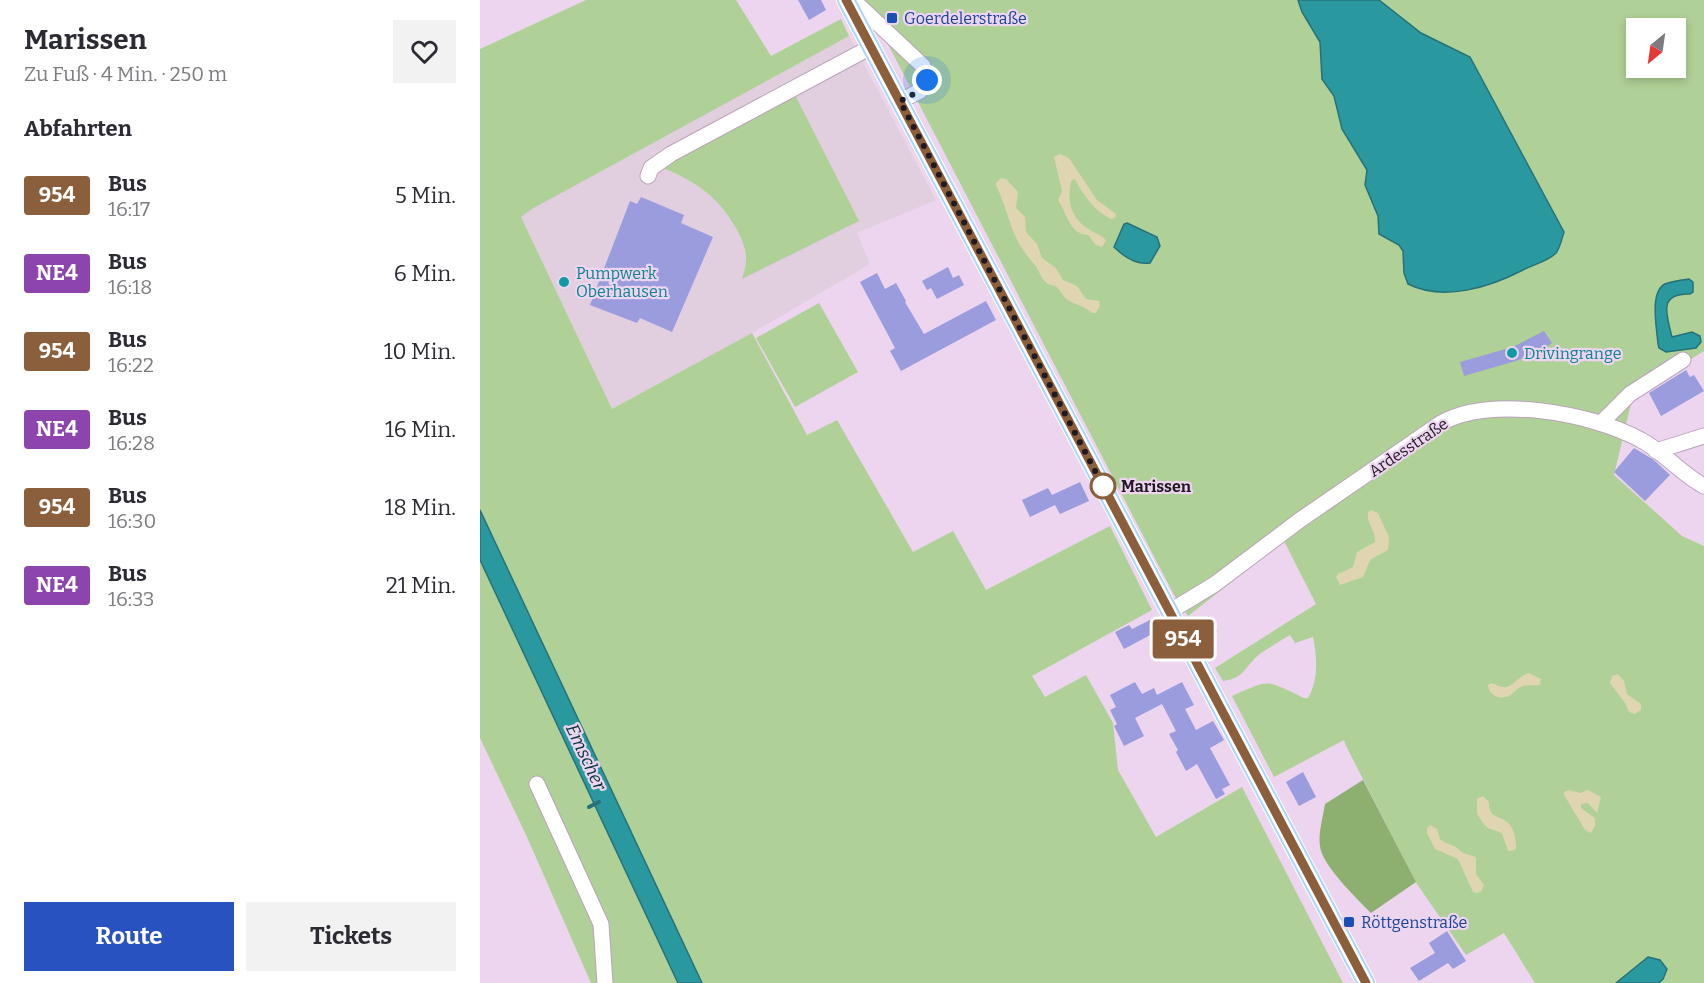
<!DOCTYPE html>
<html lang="de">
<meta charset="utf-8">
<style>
:root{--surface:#fff;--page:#f2f2f3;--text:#2b2b33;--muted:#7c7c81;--accent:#2952c1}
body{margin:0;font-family:Bitter,serif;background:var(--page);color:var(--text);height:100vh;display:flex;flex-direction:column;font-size:22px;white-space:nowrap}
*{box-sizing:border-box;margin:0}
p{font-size:20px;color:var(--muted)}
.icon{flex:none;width:33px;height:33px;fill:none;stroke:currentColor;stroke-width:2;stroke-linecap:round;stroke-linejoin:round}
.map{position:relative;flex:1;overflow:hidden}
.sheet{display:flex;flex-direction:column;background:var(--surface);width:480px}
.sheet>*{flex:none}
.badge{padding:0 12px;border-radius:4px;font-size:21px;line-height:39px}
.needle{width:39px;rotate:209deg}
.controls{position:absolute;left:1146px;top:18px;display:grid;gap:12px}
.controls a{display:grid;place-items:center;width:60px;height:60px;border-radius:0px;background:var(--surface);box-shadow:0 3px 9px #0003;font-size:30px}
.you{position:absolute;width:30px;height:30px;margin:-15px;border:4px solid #fff;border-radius:50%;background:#1a73e8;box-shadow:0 0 0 9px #1a73e833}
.map>.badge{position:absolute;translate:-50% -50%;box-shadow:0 0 0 3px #fff}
h2{padding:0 24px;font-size:22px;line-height:54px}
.round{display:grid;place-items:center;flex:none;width:63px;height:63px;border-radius:0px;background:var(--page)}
.head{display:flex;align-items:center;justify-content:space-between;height:102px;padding:0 24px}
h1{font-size:28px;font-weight:700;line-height:45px}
.button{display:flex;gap:12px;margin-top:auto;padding:12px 24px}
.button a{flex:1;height:69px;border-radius:0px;background:var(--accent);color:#fff;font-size:24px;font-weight:700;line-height:69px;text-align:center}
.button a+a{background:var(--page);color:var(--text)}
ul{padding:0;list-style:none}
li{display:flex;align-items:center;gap:18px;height:78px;padding:0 24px}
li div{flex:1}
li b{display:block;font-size:22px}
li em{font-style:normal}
li .badge{min-width:66px;font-weight:700;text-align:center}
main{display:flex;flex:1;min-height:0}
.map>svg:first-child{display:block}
.commercial{fill:#e1cede}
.green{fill:#afd096;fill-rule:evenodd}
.forest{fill:#8db071}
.sand{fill:#dfd5b0}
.water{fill:#29989f;stroke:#27727a;stroke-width:1.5}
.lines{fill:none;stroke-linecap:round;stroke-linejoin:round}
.stream{stroke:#27727a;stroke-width:4}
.building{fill:#9a9cde}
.minor-casing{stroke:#bba4bc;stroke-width:17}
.major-casing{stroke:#fff;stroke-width:20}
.minor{stroke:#fff;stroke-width:15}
.major{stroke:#a9d5fe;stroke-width:18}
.line-casing{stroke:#fff;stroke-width:14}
.line{stroke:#8b5e3c;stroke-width:9}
.walk{stroke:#211922;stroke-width:6;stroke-dasharray:0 10.8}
.transit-dot{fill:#1a4fb4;stroke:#edd5ef;stroke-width:2}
.culture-dot{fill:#0f9aa8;stroke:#edd5ef;stroke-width:2}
.stop-dot{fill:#fff;stroke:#8b5e3c;stroke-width:3}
.labels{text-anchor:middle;stroke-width:4.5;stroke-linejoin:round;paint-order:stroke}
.transit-label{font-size:16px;fill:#164399;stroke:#edd5ef;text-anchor:start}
.culture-label{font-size:16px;fill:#0d838f;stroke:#edd5ef;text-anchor:start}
.street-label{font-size:16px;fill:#211922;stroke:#edd5ef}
.stop-label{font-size:16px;font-weight:bold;fill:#211922;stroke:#edd5ef;text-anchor:start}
.water-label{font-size:18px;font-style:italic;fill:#003437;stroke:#edd5ef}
</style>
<main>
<section class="sheet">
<div class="head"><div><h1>Marissen</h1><p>Zu Fuß · 4 Min. · 250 m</p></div><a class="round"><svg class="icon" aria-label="heart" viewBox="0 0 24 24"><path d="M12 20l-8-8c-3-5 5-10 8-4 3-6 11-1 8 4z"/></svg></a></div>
<h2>Abfahrten</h2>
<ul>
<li><span class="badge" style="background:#8b5e3c;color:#fff">954</span><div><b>Bus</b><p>16:17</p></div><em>5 Min.</em></li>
<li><span class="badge" style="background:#8e44ad;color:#fff">NE4</span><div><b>Bus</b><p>16:18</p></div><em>6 Min.</em></li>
<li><span class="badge" style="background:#8b5e3c;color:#fff">954</span><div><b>Bus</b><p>16:22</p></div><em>10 Min.</em></li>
<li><span class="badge" style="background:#8e44ad;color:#fff">NE4</span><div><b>Bus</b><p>16:28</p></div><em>16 Min.</em></li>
<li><span class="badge" style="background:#8b5e3c;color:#fff">954</span><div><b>Bus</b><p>16:30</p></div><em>18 Min.</em></li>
<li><span class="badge" style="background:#8e44ad;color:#fff">NE4</span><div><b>Bus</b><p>16:33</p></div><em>21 Min.</em></li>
</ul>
<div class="button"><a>Route</a><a>Tickets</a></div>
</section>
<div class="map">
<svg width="1224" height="983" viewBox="0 0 1224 983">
<rect width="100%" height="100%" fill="#edd5ef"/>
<polygon class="commercial" points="369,36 456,200 377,233 390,264 272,333 132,410 41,217 52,209"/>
<g class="green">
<polygon points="106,0 256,0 291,56 361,19 369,36 52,209 41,217 132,409 272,333 327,435 357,420 433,552 473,531 506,590 630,526 672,610 552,676 565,697 606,675 633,723 638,770 676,837 762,787 863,983 111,983 47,837 0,738 0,49"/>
<path d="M385 0H1224V351L1153 395 1134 475 1202 536 1224 546V983H1055L1024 933 986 955 937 884 866 746 864 740 794 777 752 696C791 679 785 679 824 698H828C839 679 837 657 833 637L815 643 810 635C800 641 790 647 781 653 764 666 766 678 743 681L735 668 836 604 804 541 708 616 693 593ZM1156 28H1196V68H1156Z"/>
<path d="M314 93 379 221 262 279C264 273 266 266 266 260 267 250 261 237 256 228 238 196 215 181 181 167Z"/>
<polygon points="339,303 378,372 315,407 276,338"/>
</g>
<path class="forest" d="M883 780 936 882 891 913C878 900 841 864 840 846 838 833 843 817 845 804Z"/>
<g class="sand">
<path d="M580 154 589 158 617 200 636 214 635 218 631 219C614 210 605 198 596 181L594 179 591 181C588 198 589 213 603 225 609 231 618 233 624 238L626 241 622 247 616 245 608 235C589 234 587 213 578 200L582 191 574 157Z"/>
<path d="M521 178 526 179 538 192 536 208 545 217 546 232 557 244 562 258 576 268 583 280 597 286 606 299 619 301 620 306 616 313H612C605 306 596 305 588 300 582 296 581 290 575 286 573 285 569 285 567 283 560 278 559 269 554 264 529 236 531 217 516 185V183Z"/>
<path d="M891 510 898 513 909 537 908 550 890 560 883 577 860 585 856 577 858 574 873 567 877 552 895 542C896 531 886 523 888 512Z"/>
<path d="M1049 673 1061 679 1060 685C1054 686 1046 684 1041 687 1036 689 1034 693 1029 696 1020 700 1008 695 1008 685L1011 683C1016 684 1021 688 1026 687 1035 685 1039 675 1049 673Z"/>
<polygon points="1138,674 1144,681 1147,694 1161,704 1161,710 1155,714 1149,712 1145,703 1130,683 1132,676"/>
<polygon points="1089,790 1100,793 1108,790 1121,797 1117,813 1108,803 1101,804 1101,808 1115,818 1115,826 1111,833 1105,830 1084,795 1084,792"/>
<path d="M1003 796 1009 802C1008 821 1025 814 1032 828 1035 834 1036 841 1036 848L1035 850 1028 851 1022 833 1008 828 1003 823 997 814V799Z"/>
<polygon points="950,825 957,829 960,839 964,842 976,847 983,853 996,857 996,874 1004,885 1001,892 997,893 993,892 978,859 955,849 947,833 947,828"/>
</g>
<g class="water">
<path d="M818 0H899L941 33 990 57 1084 232C1082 238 1080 248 1076 253 1067 262 1054 264 1043 270 1010 287 964 302 928 284L924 273 923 251 919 245 899 234 898 216 885 185 887 170 862 129 854 96 842 79 840 42 822 12Z"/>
<path d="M647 223 677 237 680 246 670 263C656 265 644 257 634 247L644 224Z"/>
<path d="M1209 279 1213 282V292L1210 294C1177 293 1187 316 1192 337L1212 332 1220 336 1221 342 1216 348 1186 352 1179 348 1178 344C1177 329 1169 292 1185 284 1192 281 1201 280 1209 279Z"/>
<polygon points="0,510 222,983 198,983 0,560"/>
<polygon points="1168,957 1180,960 1187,969 1183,979 1179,983 1136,983"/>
</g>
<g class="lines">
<polyline class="stream" points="109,807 119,802"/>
</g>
<g class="building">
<polygon points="318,0 341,0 346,10 329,20"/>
<polygon points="161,197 204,215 201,223 233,237 192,332 160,318 157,323 110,305 150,201 157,204"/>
<polygon points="468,267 473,278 479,275 484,285 457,299 451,288 447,290 442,281"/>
<polygon points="397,273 405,289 416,283 426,301 425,302 444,334 506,301 516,320 421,371 410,351 415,348 380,282"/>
<polygon points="1064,331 1072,343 1065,348 1039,360 984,376 980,362 1033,347"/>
<polygon points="1206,370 1210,377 1214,375 1224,391 1181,416 1169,393"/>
<polygon points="1154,448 1174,460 1190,475 1165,501 1134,472"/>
<polygon points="600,482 609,501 580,514 575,505 550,517 542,500 568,488 572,495"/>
<polygon points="729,616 737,632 724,638 716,622"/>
<polygon points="670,620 676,632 644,649 635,632 649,625 652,629"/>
<polygon points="655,682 662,694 674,688 677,695 702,682 714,705 705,709 716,730 733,721 744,740 730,748 750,785 742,789 745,794 736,799 717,764 706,771 696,752 698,750 689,734 696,731 682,704 655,718 664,736 644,746 634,726 637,724 630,710 636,707 630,695"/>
<polygon points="823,772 836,797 819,806 806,782"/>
<polygon points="967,931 986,961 973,969 968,963 939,981 930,968 955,953 949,943"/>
</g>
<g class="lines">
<defs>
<g id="minor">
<polyline points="373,0 443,66 447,80 440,91 420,101"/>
<polyline points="168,176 171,168 191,154 391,47"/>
<polyline points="1121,423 1150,394 1203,360"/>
<polyline points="1176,451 1224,436"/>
<path d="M689 612 735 584 820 520 961 423C1011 395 1112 413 1161 440 1184 452 1201 474 1224 486"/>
<polyline points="57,784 121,924 125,983"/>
</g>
<polyline id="major" points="366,0 886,983"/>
</defs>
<use href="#minor" class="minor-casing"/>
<use href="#major" class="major-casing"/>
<use href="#minor" class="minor"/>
<use href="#major" class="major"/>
</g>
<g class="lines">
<defs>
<polyline id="line" points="366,0 886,983"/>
</defs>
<use href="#line" class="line-casing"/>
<use href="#line" class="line"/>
<polyline class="walk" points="447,80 440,91 420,101 623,486"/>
</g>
<g class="transit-dot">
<rect x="406" y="12" width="12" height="12" rx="3"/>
<rect x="863" y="916" width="12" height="12" rx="3"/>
</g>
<g class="culture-dot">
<circle cx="84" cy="282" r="6"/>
<circle cx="1032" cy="353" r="6"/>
</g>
<circle class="stop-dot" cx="623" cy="486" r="12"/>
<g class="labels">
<g class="transit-label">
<text x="424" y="24">Goerdelerstraße</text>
<text x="881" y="928">Röttgenstraße</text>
</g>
<g class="culture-label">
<text x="96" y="279">Pumpwerk<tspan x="96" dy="18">Oberhausen</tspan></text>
<text x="1044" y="359">Drivingrange</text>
</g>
<g class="street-label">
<text transform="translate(928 447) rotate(-34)" y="6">Ardesstraße</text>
</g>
<g class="stop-label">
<text x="641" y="492">Marissen</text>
</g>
<g class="water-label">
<text transform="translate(106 757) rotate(65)" y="6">Emscher</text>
</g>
</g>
</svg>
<div class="controls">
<a><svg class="needle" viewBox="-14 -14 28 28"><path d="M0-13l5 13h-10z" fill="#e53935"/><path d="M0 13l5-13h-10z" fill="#7c7c81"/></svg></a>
</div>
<div class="you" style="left:447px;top:80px"></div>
<b class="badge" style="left:703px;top:639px;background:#8b5e3c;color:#fff">954</b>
</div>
</main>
